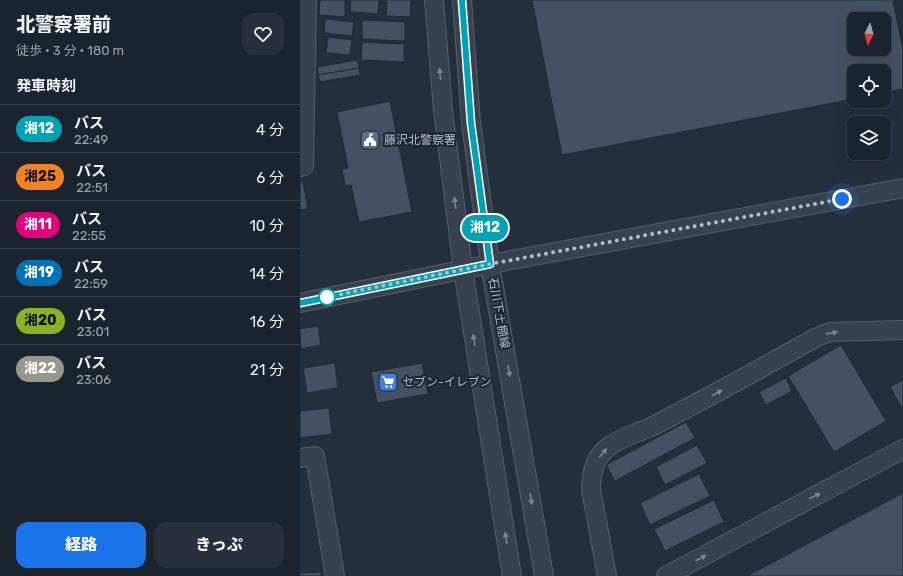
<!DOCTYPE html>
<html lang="ja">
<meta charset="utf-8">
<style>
:root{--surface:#1b232e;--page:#282f3a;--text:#f1f3f6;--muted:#a0a4aa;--line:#39404a;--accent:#1a73e8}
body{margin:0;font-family:Rubik,"Noto Sans JP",sans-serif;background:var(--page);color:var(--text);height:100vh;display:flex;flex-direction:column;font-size:15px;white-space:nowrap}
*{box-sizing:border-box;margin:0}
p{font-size:13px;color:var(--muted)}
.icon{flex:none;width:22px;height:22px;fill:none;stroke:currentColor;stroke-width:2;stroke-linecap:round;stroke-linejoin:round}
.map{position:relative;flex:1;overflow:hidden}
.details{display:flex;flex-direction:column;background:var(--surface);width:300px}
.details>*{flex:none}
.badge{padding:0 8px;border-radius:13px;font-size:14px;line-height:26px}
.needle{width:26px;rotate:186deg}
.tools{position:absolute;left:547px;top:12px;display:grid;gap:8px}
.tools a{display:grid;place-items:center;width:44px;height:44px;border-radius:8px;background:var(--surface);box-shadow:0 4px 16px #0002,0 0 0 1px var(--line);font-size:20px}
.you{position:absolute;width:20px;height:20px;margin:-10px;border:3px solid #fff;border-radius:50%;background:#1a73e8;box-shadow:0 0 0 6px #1a73e833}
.map>.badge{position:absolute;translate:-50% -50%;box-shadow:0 0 0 2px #fff}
h2{padding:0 16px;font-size:15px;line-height:36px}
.round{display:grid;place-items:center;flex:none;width:42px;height:42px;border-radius:12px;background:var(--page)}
.head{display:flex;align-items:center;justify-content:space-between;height:68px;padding:0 16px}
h1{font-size:19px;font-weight:800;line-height:30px}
.button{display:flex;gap:8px;margin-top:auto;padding:8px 16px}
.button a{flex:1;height:46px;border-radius:12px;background:var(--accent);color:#fff;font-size:16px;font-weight:800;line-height:46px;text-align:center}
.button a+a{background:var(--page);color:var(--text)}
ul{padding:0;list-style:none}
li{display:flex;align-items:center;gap:12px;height:48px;padding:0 16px;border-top:1px solid var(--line)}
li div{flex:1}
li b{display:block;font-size:15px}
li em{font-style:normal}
li .badge{min-width:44px;font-weight:700;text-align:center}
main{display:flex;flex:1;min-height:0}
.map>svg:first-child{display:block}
.building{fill:#455162;stroke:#1f2835;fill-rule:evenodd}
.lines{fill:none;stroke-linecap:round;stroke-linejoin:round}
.minor-casing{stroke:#565f6c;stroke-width:20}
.minor{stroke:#38414e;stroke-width:18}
.oneway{fill:#7c8592}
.line-casing{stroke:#fff;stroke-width:9}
.line{stroke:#00a3b4;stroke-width:6}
.walk{stroke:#b4bcc9;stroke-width:4;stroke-dasharray:0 7.2}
.stop-dot{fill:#fff;stroke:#00a3b4;stroke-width:2}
.labels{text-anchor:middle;stroke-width:4;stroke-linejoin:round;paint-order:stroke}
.poi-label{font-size:12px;fill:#b4bcc9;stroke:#1d2633;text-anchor:start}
.street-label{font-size:12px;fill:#b4bcc9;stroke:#1d2633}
</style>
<main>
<section class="details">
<div class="head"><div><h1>北警察署前</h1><p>徒歩 · 3 分 · 180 m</p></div><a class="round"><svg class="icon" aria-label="heart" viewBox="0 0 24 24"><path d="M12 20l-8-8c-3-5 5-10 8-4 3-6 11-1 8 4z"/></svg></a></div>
<h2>発車時刻</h2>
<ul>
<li><span class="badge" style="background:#00a3b4;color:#fff">湘12</span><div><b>バス</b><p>22:49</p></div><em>4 分</em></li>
<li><span class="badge" style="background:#f58220;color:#111">湘25</span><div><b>バス</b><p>22:51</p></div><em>6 分</em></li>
<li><span class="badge" style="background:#e6007e;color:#fff">湘11</span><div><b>バス</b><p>22:55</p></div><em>10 分</em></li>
<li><span class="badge" style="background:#0072bc;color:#fff">湘19</span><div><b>バス</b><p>22:59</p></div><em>14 分</em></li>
<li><span class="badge" style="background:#8db120;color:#111">湘20</span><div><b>バス</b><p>23:01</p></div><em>16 分</em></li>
<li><span class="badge" style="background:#98988a;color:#fff">湘22</span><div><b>バス</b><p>23:06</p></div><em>21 分</em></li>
</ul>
<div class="button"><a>経路</a><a>きっぷ</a></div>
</section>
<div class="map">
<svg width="603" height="576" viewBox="0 0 603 576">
<rect width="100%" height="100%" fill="#242f3e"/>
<g class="building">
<polygon points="20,0 45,0 45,17 19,15"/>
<polygon points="51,0 79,0 78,14 50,12"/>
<polygon points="87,0 111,0 110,17 86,16"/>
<path d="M232 0H593L603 50V89L584 93V71H554V99L262 155ZM554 19H584V49H554Z"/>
<polygon points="25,19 54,22 52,36 24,33"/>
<polygon points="62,20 105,22 105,41 62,39"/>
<polygon points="28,37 52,40 50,55 26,53"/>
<polygon points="62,42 104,44 104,62 61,60"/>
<polygon points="57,60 59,68 18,75 17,67"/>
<polygon points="59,68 60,75 20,82 18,75"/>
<polygon points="90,101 112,212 59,222 51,185 45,186 42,169 48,168 37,112"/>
<polygon points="3,182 8,209 0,210 0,183"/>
<polygon points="18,326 21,345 1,349 0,329"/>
<polygon points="541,345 586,421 534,452 488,376"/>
<polygon points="35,363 38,388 7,393 3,368"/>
<polygon points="122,363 128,394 77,403 71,372"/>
<polygon points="486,378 492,391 466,405 459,392"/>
<polygon points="603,380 603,410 590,387"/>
<polygon points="29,408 32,434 0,438 0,411"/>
<polygon points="386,422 395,438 315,481 306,465"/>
<polygon points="397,445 407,463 365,485 356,467"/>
<polygon points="399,474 410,496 350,525 340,503"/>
<polygon points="603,493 603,576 447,576"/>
<polygon points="414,500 424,522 365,551 354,529"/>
<polygon points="21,572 21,576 0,576 0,573"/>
</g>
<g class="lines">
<defs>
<g id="minor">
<polyline points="134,0 143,110 163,269 212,576"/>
<polyline points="162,0 171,123 190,264 244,576"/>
<polyline points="0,167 4,166 7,0"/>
<polyline points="0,303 190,264 603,188"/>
<polyline points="0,458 15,456 35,576"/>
<path d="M307 576 291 489C291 473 295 458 307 448 319 438 335 434 348 428 356 425 363 421 370 417 419 392 467 365 515 338L530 332 603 330"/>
<polyline points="366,576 603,449"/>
</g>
</defs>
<use href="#minor" class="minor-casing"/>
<use href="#minor" class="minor"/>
</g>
<defs><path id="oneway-solid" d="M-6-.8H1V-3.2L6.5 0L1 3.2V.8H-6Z"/></defs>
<g class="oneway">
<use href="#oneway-solid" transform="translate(140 74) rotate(-95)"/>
<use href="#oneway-solid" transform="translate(155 203) rotate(-97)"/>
<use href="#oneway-solid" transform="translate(532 333) rotate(-10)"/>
<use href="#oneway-solid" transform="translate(174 340) rotate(-99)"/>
<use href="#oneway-solid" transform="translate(209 371) rotate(80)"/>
<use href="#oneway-solid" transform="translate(417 393) rotate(-29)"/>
<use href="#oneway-solid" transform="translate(303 453) rotate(-50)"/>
<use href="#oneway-solid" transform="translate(515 496) rotate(-28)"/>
<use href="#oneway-solid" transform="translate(231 499) rotate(80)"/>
<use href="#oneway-solid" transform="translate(206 538) rotate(-99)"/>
<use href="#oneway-solid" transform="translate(401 558) rotate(-28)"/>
</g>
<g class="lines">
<defs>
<polyline id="line" points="0,303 190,264 171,123 162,0"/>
</defs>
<use href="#line" class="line-casing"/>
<use href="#line" class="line"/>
<polyline class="walk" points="27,297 190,264 542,199"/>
</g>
<defs>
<symbol id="civic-square" viewBox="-11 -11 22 22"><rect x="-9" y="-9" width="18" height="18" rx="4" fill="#5c6f8a" stroke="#1d2633"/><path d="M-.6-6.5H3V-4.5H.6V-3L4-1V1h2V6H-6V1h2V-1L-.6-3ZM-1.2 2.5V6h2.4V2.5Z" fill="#fff"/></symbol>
<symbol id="supermarket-square" viewBox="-11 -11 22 22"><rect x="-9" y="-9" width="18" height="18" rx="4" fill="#3f7fe0" stroke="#1d2633"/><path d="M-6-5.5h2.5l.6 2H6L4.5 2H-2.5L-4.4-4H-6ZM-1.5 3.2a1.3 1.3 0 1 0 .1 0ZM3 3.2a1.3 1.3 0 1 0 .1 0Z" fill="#fff"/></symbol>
</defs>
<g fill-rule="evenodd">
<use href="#civic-square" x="59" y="129" width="22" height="22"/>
<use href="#supermarket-square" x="77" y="371" width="22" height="22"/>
</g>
<circle class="stop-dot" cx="27" cy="297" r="8"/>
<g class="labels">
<g class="poi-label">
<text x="84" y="144">藤沢北警察署</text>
<text x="102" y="386">セブン-イレブン</text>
</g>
<g class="street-label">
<text transform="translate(199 313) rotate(80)" y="4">石川下土棚線</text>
</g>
</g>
</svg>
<div class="tools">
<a><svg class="needle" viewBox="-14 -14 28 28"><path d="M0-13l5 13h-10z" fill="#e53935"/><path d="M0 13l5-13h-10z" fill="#a0a4aa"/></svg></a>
<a><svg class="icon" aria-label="locate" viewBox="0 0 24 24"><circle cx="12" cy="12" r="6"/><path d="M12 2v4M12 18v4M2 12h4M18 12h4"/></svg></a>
<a><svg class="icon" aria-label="layers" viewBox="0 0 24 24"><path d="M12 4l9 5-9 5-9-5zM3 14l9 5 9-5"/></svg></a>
</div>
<div class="you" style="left:542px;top:199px"></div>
<b class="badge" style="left:185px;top:228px;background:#00a3b4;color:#fff">湘12</b>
</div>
</main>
